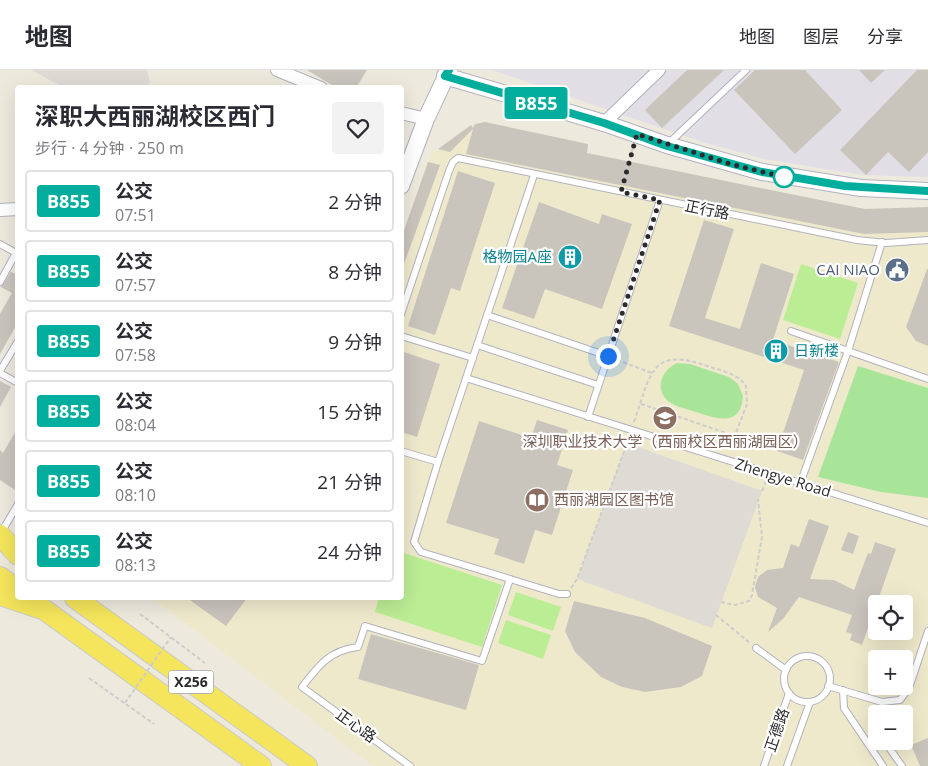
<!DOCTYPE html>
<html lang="zh">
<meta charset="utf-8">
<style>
:root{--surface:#fff;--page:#f2f2f3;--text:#2b2b33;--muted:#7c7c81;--line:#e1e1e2}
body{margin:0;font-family:"Open Sans","Noto Sans SC",sans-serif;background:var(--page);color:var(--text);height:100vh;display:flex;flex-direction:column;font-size:19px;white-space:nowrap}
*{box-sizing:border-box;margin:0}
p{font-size:16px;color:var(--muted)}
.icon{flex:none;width:28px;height:28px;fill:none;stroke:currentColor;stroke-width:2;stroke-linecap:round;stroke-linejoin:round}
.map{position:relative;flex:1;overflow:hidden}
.sheet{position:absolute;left:15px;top:15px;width:389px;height:515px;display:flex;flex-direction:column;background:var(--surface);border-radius:5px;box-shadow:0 5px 20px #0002}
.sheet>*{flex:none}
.badge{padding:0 10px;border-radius:4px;font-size:18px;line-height:32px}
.buttons{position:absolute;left:868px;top:525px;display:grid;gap:10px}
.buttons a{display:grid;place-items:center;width:45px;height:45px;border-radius:5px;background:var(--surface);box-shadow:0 5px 20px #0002;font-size:25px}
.you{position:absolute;width:25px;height:25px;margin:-12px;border:4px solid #fff;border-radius:50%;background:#1a73e8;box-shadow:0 0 0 8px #1a73e833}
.map>.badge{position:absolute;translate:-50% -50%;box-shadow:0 0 0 2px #fff}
.round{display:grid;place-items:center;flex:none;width:52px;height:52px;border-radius:5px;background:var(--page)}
.headline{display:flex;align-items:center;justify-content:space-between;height:85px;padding:0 20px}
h1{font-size:24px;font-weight:700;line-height:38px}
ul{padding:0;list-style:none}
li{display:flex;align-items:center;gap:15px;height:62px;margin:0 10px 8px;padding:0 10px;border:2px solid var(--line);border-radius:5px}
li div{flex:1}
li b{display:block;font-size:19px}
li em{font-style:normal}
li .badge{min-width:55px;font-weight:700;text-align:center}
header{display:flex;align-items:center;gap:30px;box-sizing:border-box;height:70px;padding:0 25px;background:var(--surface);border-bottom:1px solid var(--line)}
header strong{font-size:24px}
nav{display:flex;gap:28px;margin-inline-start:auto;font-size:18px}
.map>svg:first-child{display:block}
.industrial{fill:#e1dee6}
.education{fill:#efe9cc;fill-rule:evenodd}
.green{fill:#a8e599}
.pitch{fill:#bbed94}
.plaza{fill:#dddbd4}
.building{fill:#c9c5bd}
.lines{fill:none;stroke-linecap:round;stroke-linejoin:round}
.service-casing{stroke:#b1b1bf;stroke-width:8}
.minor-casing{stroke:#b1b1bf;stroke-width:14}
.tertiary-casing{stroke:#b1b1bf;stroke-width:18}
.primary-casing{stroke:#ccc;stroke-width:22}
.path{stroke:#ccc;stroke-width:2;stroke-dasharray:4 2.5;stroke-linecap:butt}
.service{stroke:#fff;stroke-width:6}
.minor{stroke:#fff;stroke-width:12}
.tertiary{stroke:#fff;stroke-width:16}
.primary{stroke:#f4e55c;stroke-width:20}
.path-bridge{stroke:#ccc;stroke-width:2;stroke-dasharray:4 2.5;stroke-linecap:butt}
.line-casing{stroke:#fff;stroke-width:11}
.line{stroke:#01ad9c;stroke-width:8}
.walk{stroke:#2b2b2b;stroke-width:5;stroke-dasharray:0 9}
.stop-dot{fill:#fff;stroke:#01ad9c;stroke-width:2.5}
.labels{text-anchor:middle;stroke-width:4.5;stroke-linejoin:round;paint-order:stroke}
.shield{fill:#fff;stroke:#6b6b6b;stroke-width:1}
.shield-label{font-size:14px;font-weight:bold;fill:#2b2b2b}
.street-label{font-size:15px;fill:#2b2b2b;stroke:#fff}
.culture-label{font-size:15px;fill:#0d838f;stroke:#fff;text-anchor:end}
.service-label{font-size:15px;fill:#4e5e75;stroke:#fff;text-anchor:end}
.education-label{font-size:15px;fill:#785e54;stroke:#fff}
</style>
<header>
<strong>地图</strong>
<nav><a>地图</a><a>图层</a><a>分享</a></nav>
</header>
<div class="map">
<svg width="928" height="696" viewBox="0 0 928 696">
<rect width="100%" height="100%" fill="#ede9dd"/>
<polygon class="industrial" points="492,0 928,0 928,107 863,105 765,89 702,72"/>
<path class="education" d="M485 52 588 74 587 83 594 84 865 139 928 137V696H373L152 528H401V169L431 85 462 61 474 55ZM876 534H904V561H876ZM876 589H904V616H876ZM876 644H904V671H876Z"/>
<g class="green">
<path d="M677 293 690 294 729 307 738 314 743 326C741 359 714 348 693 341 684 338 671 336 665 328 655 314 664 299 677 293Z"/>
<polygon points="858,296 928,318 928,428 881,422 818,407"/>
</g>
<g class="pitch">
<polygon points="801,194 858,213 840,269 783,250"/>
<polygon points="401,482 502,515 482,577 375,542 379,528 401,528"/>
<polygon points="516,522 561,537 553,561 508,545"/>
<polygon points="506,550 551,565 543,589 498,573"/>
</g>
<g class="plaza">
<polygon points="31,0 147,0 150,12 147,17 63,17"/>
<polygon points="627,373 762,421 712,558 577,509"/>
</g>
<g class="building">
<polygon points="307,0 367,0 356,18 337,18"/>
<polygon points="687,0 724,0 662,58 645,40"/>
<polygon points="755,0 805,0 842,40 795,84 734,20"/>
<polygon points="859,0 885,0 871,13"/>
<polygon points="917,0 928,0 928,82 909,102 888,82 866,105 840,80"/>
<polygon points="485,52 588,74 587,83 865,139 928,137 928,162 864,164 466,84 473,59 450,82 438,79 471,55 473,58 475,54"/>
<polygon points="428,92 440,95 401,202 401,169"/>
<polygon points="458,101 495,113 460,221 451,218 435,265 408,256"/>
<polygon points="539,132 599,154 602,144 632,154 602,239 545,219 534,249 502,238"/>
<polygon points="704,150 734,159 705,248 740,259 761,193 794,204 773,270 839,292 803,390 777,381 804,300 669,256"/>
<polygon points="927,199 928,199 928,276 916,271 906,257"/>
<polygon points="11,202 18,205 18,252 0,284 0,244 12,223 1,217"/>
<polygon points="401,281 440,294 417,367 401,362"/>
<polygon points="0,311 11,317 0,337"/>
<polygon points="537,350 568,360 557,395 573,400 552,465 535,460 524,494 494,484 499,469 446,453 479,351 531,368"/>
<polygon points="18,357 18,422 0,410 0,380 3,383"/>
<polygon points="809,449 829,456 810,509 834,510 854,520 868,483 871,484 875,472 896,479 862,575 850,570 852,564 846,562 852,545 799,527 783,549 768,562 777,538 758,527 755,517 758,507 767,500 783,498 791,474 799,477"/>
<polygon points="848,462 859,466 853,484 841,480"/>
<polygon points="187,528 247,528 226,556"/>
<polygon points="574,531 645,548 712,576 702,606 681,617 645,622 622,617 601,607 575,582 565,561"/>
<polygon points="371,564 479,595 466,640 358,609"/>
<polygon points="928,668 928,696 920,696 911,675"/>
</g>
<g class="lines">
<defs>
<g id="service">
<polyline points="669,73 746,0"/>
<polyline points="0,174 18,184"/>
<polyline points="0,212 16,183"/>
<polyline points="401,244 449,101 453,92 458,88 857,170 886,173 928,170"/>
<polyline points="487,245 608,286"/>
<polyline points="791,261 928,309"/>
<polyline points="401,266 473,288"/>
<polyline points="477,275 598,315"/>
<polyline points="0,301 18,271"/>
<polyline points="0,303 18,313"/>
<polyline points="466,308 928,453"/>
<polyline points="588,347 660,130"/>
<polyline points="401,381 438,392"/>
<polyline points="800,414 848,281 882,172"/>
<polyline points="1,463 18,434"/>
<polyline points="510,509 559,524 567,524"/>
<polyline points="756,578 786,600"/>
<circle cx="807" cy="609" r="23"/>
<polyline points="828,616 882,632 900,630 909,618 928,561"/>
<polyline points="843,620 844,638 883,696"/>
<polyline points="870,674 885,672 902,696"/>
<path d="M410 696 302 617C318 596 330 580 358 577L365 556 482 591 510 509 421 482 414 472 438 392 534 105"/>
<polyline points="764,696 789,623"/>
<polyline points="787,696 810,632"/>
</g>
<g id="minor">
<polyline points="277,0 321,18"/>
<polyline points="401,43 426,49"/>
<polyline points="604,53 659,0"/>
<polyline points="0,140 18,139"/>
</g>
<g id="tertiary">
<polyline points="445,6 604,53 667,75 762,102 861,118 928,121"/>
<polyline points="401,116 426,49 449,0"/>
</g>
<g id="primary">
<polyline points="0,465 18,485"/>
<polyline points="0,507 18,520"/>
<polyline points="0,525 39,538"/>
<polyline points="28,528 261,696"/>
<polyline points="75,528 307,696"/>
</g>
</defs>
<use href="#service" class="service-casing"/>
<use href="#minor" class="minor-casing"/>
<use href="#tertiary" class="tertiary-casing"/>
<use href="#primary" class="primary-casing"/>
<g class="path">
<polyline points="623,113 633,77"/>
<polyline points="617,290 652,303"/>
<polyline points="641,334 735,366"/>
<path d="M634 352C651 304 650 275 710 297 723 301 738 304 746 316L747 334 729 381"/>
<polyline points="762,421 766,411"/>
<polyline points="571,518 577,509 629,368"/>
<polyline points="721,532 735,535 749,531 752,525 762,467 758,429"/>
<polyline points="140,544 205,593"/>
<polyline points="716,545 750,573"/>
<polyline points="89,608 154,654"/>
</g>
<use href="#service" class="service"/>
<use href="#minor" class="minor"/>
<use href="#tertiary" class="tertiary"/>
<use href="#primary" class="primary"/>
<polyline class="path-bridge" points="125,633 171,567"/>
</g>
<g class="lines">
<defs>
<polyline id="line" points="449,0 445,6 604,53 667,76 762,102 845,116 928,121"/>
</defs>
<use href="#line" class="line-casing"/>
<use href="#line" class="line"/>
<polyline class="walk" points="608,286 660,130 621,122 637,64 730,94 784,107"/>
</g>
<defs>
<symbol id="building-disc" viewBox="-11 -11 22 22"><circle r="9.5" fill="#0f9aa8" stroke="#fff"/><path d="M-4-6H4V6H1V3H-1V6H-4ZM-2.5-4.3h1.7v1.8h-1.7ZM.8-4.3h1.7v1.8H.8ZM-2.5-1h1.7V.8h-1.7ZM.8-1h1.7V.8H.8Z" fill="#fff"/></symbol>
<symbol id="civic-disc" viewBox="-11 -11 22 22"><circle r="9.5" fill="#5c6f8a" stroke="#fff"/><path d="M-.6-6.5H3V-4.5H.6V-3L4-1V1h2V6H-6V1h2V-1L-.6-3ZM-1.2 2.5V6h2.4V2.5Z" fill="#fff"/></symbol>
<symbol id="university-disc" viewBox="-11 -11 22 22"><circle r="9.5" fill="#8d6e63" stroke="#fff"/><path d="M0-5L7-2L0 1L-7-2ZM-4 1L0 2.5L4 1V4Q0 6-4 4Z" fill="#fff"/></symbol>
<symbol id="library-disc" viewBox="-11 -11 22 22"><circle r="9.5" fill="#8d6e63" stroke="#fff"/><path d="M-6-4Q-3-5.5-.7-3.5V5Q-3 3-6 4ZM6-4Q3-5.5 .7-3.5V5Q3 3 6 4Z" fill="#fff"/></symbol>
</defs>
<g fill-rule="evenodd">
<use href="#building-disc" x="556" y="173" width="28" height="28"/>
<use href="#civic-disc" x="883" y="186" width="28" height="28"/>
<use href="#building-disc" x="762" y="267" width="28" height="28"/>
<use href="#university-disc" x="651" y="334" width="28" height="28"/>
<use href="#library-disc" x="523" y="416" width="28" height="28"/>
</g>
<circle class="stop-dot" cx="784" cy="107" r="10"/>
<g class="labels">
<rect class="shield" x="168.5" y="600.5" width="45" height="23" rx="4"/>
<g class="shield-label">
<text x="191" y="617">X256</text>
</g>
<g class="street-label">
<text transform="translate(707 140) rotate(11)" y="5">正行路</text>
<text transform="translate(783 408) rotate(17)" y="5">Zhengye Road</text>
<text transform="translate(356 656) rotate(36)" y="5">正心路</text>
<text transform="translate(777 660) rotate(-71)" y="5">正德路</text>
</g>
<g class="culture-label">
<text x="552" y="192">格物园A座</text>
<text x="794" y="286" text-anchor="start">日新楼</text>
</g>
<g class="service-label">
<text x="880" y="205">CAI NIAO</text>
</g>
<g class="education-label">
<text x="665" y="377">深圳职业技术大学（西丽校区西丽湖园区）</text>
<text x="554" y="435" text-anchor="start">西丽湖园区图书馆</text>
</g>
</g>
</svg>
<div class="buttons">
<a><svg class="icon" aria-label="locate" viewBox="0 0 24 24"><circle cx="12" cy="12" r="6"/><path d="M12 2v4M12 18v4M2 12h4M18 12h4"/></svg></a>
<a>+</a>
<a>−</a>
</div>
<div class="you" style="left:608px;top:286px"></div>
<b class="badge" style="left:536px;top:33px;background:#01ad9c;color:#fff">B855</b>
<section class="sheet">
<div class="headline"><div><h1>深职大西丽湖校区西门</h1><p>步行 · 4 分钟 · 250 m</p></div><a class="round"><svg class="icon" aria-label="heart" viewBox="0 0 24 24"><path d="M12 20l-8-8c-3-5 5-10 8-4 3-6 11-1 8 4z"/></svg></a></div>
<ul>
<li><span class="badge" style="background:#01ad9c;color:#fff">B855</span><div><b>公交</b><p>07:51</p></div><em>2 分钟</em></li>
<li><span class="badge" style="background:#01ad9c;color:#fff">B855</span><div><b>公交</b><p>07:57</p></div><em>8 分钟</em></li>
<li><span class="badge" style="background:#01ad9c;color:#fff">B855</span><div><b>公交</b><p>07:58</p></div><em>9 分钟</em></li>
<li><span class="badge" style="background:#01ad9c;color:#fff">B855</span><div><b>公交</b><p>08:04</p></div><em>15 分钟</em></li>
<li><span class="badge" style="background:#01ad9c;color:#fff">B855</span><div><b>公交</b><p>08:10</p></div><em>21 分钟</em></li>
<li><span class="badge" style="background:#01ad9c;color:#fff">B855</span><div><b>公交</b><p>08:13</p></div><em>24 分钟</em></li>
</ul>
</section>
</div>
